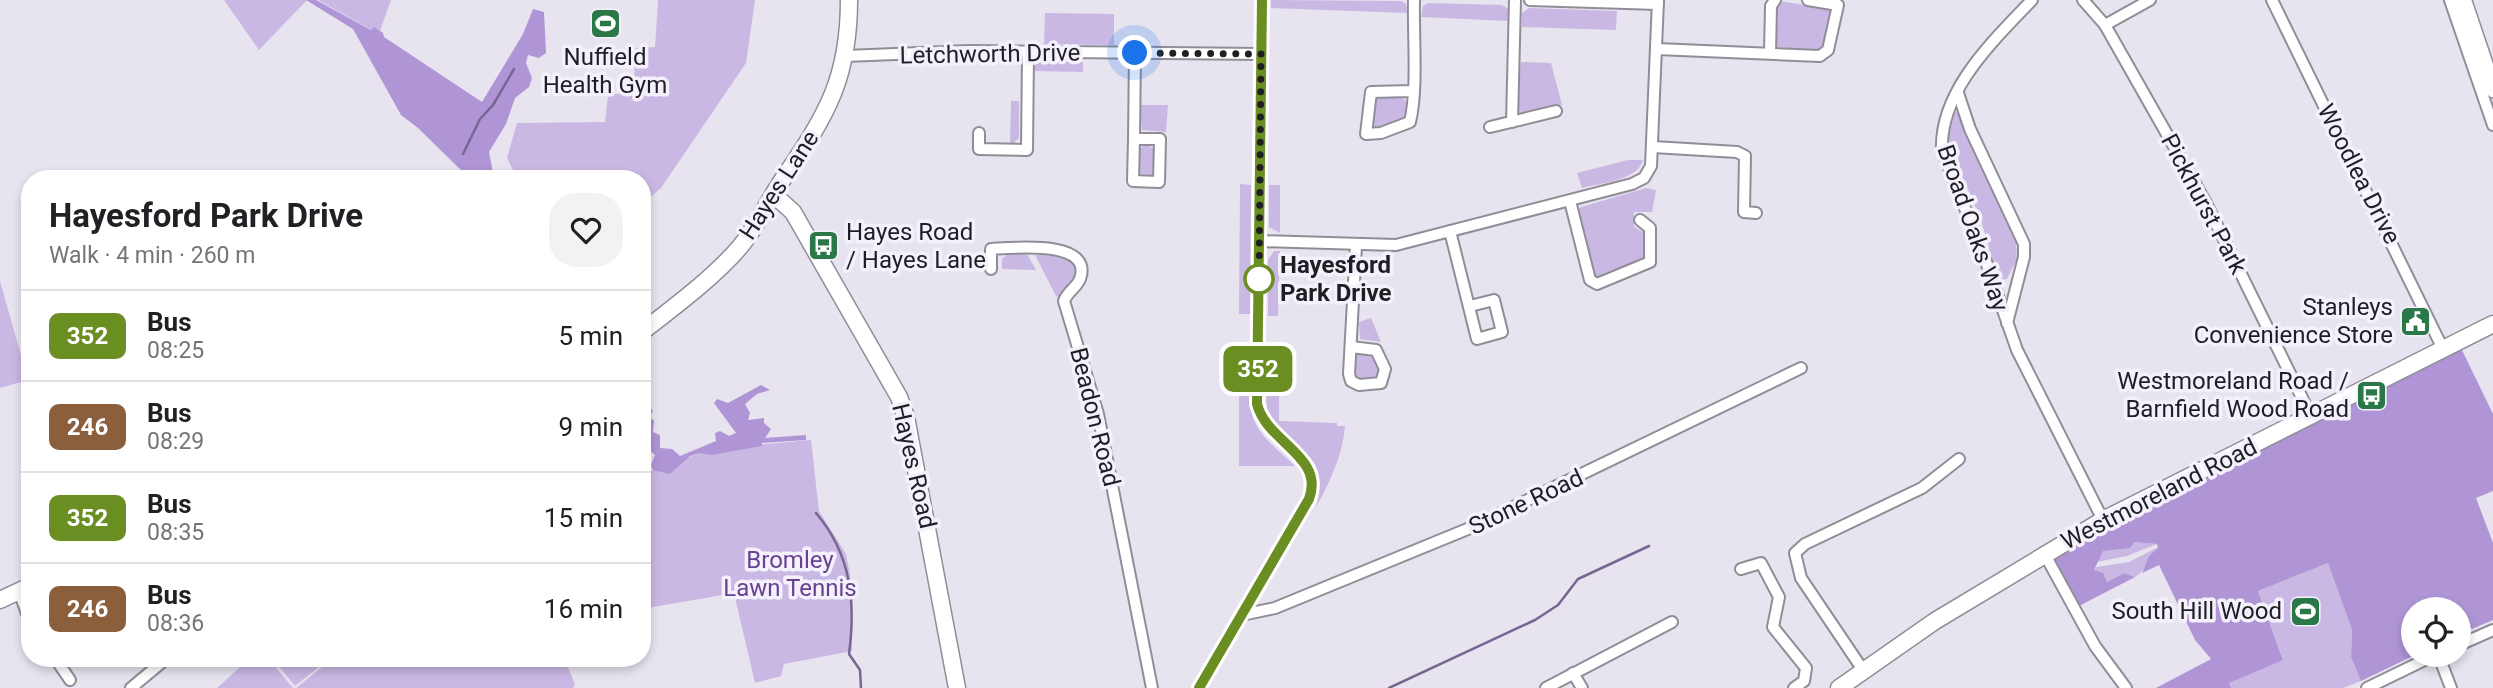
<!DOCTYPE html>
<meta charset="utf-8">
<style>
:root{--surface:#fff;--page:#f2f2f2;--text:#202124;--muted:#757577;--line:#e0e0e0}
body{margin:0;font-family:Roboto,sans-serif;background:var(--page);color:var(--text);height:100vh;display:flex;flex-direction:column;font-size:26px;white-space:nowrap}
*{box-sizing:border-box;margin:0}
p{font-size:23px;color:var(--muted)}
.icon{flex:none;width:38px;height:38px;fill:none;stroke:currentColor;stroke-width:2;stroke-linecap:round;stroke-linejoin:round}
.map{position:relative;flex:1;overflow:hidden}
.side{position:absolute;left:21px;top:170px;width:630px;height:497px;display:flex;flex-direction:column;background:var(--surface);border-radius:28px;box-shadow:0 4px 10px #0003}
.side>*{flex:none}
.badge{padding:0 14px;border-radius:10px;font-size:24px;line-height:46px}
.fabs{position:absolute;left:2401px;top:597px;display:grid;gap:14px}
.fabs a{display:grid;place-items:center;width:70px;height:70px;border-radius:50%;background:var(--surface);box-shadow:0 4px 10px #0003;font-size:35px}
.you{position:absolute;width:35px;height:35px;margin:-18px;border:5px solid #fff;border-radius:50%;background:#1a73e8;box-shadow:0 0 0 10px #1a73e833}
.map>.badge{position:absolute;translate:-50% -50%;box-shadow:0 0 0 4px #fff}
.round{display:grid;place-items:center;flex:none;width:74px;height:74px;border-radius:28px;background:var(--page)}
.headline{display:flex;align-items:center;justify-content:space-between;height:119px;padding:0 28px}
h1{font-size:33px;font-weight:700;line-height:52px}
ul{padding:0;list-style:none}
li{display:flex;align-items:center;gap:21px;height:91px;padding:0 28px;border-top:2px solid var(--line)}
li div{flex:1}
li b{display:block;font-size:26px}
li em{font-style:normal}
li .badge{min-width:77px;font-weight:700;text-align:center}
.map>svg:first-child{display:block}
.green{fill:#c9b8e3}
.forest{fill:#af95d5}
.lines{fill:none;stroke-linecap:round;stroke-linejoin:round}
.stream{stroke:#776592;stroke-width:2.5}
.street-casing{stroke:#918d97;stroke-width:14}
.secondary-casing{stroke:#918d97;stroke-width:19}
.street{stroke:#fff;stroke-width:10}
.secondary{stroke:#fff;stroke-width:16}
.line-casing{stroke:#fff;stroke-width:16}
.line{stroke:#6b8e23;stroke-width:10}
.walk{stroke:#1f1e22;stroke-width:7;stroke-dasharray:0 12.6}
.stop-dot{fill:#fff;stroke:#6b8e23;stroke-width:3.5}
.labels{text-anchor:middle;stroke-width:7;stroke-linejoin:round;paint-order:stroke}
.street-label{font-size:24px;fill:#1f1e22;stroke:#f5f1fc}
.poi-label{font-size:24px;fill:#1f1e22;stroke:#f5f1fc;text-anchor:end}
.stop-label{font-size:24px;font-weight:bold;fill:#1f1e22;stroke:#f5f1fc;text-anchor:start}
.park-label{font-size:24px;fill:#664290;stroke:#f5f1fc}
</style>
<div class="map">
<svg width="2493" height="688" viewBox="0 0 2493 688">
<rect width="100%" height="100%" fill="#e8e4ef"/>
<g class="green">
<polygon points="224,0 307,0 259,50"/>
<polygon points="318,0 391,0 379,34"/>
<polygon points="658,0 755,0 746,63 661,188 642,205 642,178 517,178 507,158 517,123 605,122 608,95 634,92 635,48 655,47"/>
<polygon points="1271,0 1401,1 1406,4 1407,13 1271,8"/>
<polygon points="1780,1 1829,9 1832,13 1825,46 1820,51 1776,47 1776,5"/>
<polygon points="1428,3 1502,5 1508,9 1508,21 1421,17 1423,6"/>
<polygon points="1529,8 1617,11 1616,30 1522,27 1522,13"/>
<polygon points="1045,13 1114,14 1114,45 1044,44"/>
<polygon points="1041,61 1083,62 1083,72 1033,71 1035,65"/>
<polygon points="1521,62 1551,63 1562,105 1520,112 1516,106"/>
<polygon points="1399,95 1406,101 1406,119 1381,129 1372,126 1374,97"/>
<polygon points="1011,101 1019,101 1019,138 1014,143 1010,143"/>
<polygon points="1140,105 1168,105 1166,132 1142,130"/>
<polygon points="1955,111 1959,114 2016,241 2017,259 2007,279 1999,280 1980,217 1947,142"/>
<polygon points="1146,144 1156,150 1155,171 1149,178 1142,177 1138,170 1139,149"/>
<path d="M1628 160H1643C1637 181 1600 183 1582 188L1577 173Z"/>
<polygon points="1240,184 1251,185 1250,314 1239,314"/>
<polygon points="1269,185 1280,185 1280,233 1269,227"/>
<polygon points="1646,188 1656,190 1652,212 1634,212 1634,227 1645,233 1643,260 1600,277 1595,276 1577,211 1581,207"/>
<polygon points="1274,251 1280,251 1278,316 1268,316 1268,260"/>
<polygon points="1008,254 1027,254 1036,270 1002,269 1002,259"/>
<path d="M1035 255C1047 255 1087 255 1073 280 1069 287 1064 290 1060 298L1056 296Z"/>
<polygon points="0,281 28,380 0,388"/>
<polygon points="1371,318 1381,342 1360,339 1359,322"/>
<polygon points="1358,353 1372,353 1381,370 1379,378 1360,380 1354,375 1354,359"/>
<path d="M1239 386H1249C1248 429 1266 439 1295 466H1239Z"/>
<path d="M1267 387H1279V421L1337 423V426H1345C1343 453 1330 483 1316 507 1333 449 1289 454 1269 414 1265 406 1267 396 1267 387Z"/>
<polygon points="811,440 819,511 846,554 850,574 852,651 784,664 781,676 755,683 734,593 642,609 642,474 711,449"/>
<polygon points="2134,542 2157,544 2127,556 2097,562 2103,550 2121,549"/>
<path d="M2158 547C2149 557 2146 571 2135 577L2124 573 2107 582 2094 570 2096 567 2129 562Z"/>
<polygon points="2328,563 2352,630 2351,657 2361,681 2343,688 2231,688 2228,683 2283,659 2258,591"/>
<polygon points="250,658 268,658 293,688 217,688"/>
<polygon points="272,658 330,658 295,686"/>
<polygon points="333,658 564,658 575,684 573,688 296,688"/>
</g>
<g class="forest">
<polygon points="306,0 316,0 371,30 374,27 383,33 384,37 482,102 523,34 533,9 544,12 546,53 539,58 528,55 526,63 532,78 529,87 515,98 506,124 489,152 494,178 469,178 418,128 401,115 353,29"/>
<polygon points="2461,348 2493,414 2493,491 2476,498 2493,543 2493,620 2472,629 2459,617 2459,609 2413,609 2415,655 2361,681 2351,657 2352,630 2328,563 2258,591 2283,660 2229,683 2231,688 2156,688 2211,659 2195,640 2159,565 2142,573 2149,556 2158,548 2157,544 2134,542 2130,548 2103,551 2094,570 2103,573 2107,582 2124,573 2135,577 2079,606 2049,555"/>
<polygon points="761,385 770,390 757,394 745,404 750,413 748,420 764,418 764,423 771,429 765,438 806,435 806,440 762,443 762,446 711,455 700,453 690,456 670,474 653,470 651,465 655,455 642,443 646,431 642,426 642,405 653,410 650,417 654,421 653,432 660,435 660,448 672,449 680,456 716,441 715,433 720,431 729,436 736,433 714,403 717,399 728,403"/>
</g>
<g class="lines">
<g class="stream">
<polyline points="463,154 480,119 493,105 514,69"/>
<path d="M816 513C851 554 856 601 849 654L860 670 861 688"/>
<polyline points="1389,688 1535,620 1558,605 1578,579 1649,546"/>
</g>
<defs>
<g id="street">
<polyline points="1530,0 1658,4"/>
<path d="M2032 0C1994 40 1939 91 1942 151L1983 253 2017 350 2103 520"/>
<polyline points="2083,0 2105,25 2206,203 2311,416"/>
<polyline points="2272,0 2443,349"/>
<polyline points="2450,0 2493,125"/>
<polyline points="2105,25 2150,0"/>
<polyline points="1657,49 1820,56 1828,50 1838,5 1808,0"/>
<polyline points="1770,53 1771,6 1775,0"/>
<polyline points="845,56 970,51 1261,54"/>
<path d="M1412 91 1371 92 1366 134 1381 133 1410 122C1418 90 1413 34 1414 0"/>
<polyline points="1958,93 1970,129 2024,244 2024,257 2007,323"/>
<polyline points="1512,122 1515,0"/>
<polyline points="1490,127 1556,111"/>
<polyline points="979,133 979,149 1027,150 1028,53"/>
<polyline points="1134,139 1133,181 1159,182 1160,139 1134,139 1135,53"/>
<polyline points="1653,147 1737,152 1745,156 1744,212 1756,213"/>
<polyline points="1570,201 1590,280 1597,284 1650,262 1650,228 1640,220"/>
<polyline points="1450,231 1477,339 1502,332 1494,300 1470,306"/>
<polyline points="1259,241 1396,245 1632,184 1644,178 1651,166 1658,0"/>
<path d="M991 269V249C1012 248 1094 239 1080 279 1077 287 1067 292 1064 301L1098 414 1152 688"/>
<polyline points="1351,347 1376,350 1385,369 1381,383 1359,385 1351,381 1349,374 1356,246"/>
<polyline points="2044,553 2095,646 2126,688"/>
<polyline points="1741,569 1761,563 1779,597 1773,627 1806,668 1804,681 1794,688"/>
<polyline points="19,591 30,622"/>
<polyline points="1242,615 1275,608 1470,528 1801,368"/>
<polyline points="2459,645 2493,630"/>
<polyline points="2438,654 2451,688"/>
<polyline points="55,658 70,680"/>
<polyline points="1863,670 1801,578 1795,553 1805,544 1922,488 1959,459"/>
<polyline points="1573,673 1582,688"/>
<polyline points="131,688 167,658"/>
<path d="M1199 688 1309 499C1324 456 1267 442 1257 404L1262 0"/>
<polyline points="1546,688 1672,622"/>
<polyline points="2367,688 2437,654"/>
</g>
<g id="secondary">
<polyline points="2463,0 2493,89"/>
<polyline points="774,195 793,212 899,397 906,417 957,688"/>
<path d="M642 332C675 306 712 279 739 248 758 226 768 200 785 176 827 114 849 78 849 0"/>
<polyline points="0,600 30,586"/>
<polyline points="1839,688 1935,621 2103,520 2493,324"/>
</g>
</defs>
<use href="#street" class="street-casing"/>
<use href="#secondary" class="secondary-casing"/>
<use href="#street" class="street"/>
<use href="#secondary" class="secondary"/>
</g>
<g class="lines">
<defs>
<path id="line" d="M1199 688 1309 499C1325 456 1267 443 1257 404L1262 0"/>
</defs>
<use href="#line" class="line-casing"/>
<use href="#line" class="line"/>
<polyline class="walk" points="1135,53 1261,54 1259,290 1259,279"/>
</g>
<defs>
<symbol id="stadium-square" viewBox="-11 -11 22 22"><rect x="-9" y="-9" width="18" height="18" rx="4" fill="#2a7747" stroke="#f5f1fc"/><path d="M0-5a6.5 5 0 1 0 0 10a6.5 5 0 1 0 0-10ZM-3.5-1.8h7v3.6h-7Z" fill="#fff"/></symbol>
<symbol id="bus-square" viewBox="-11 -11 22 22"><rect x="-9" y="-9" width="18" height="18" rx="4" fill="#2a7747" stroke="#f5f1fc"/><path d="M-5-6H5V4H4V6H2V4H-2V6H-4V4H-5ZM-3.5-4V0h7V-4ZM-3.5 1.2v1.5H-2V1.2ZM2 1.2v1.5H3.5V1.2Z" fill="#fff"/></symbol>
<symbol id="civic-square" viewBox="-11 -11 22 22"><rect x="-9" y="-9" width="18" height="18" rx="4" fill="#2a7747" stroke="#f5f1fc"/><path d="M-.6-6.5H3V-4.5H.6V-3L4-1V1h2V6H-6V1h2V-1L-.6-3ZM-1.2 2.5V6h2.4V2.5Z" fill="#fff"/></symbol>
</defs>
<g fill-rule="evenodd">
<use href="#stadium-square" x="588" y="6" width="35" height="35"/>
<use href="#bus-square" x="806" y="228" width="35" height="35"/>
<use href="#civic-square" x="2398" y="304" width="35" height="35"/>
<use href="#bus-square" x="2354" y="378" width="35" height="35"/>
<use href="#stadium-square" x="2288" y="594" width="35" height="35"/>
</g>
<circle class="stop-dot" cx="1259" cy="279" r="14"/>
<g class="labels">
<g class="street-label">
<text transform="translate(990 54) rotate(-1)" y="8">Letchworth Drive</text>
<text transform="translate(2359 174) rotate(63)" y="8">Woodlea Drive</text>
<text transform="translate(779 185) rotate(-57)" y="8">Hayes Lane</text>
<text transform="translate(2204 204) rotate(62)" y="8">Pickhurst Park</text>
<text transform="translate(1973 228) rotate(71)" y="8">Broad Oaks Way</text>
<text transform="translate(1095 417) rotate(76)" y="8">Beadon Road</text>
<text transform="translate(914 466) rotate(77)" y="8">Hayes Road</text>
<text transform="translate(2159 494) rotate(-27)" y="8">Westmoreland Road</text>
<text transform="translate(1526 502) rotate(-25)" y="8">Stone Road</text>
</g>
<g class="poi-label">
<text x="605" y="65" text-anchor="middle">Nuffield<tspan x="605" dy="28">Health Gym</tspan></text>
<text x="846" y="240" text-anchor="start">Hayes Road<tspan x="846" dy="28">/ Hayes Lane</tspan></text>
<text x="2393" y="315">Stanleys<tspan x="2393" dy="28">Convenience Store</tspan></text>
<text x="2349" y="389">Westmoreland Road /<tspan x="2349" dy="28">Barnfield Wood Road</tspan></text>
<text x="2282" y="619">South Hill Wood</text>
</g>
<g class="stop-label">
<text x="1280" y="273">Hayesford<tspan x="1280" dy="28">Park Drive</tspan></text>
</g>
<g class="park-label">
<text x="790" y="568">Bromley<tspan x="790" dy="28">Lawn Tennis</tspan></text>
</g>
</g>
</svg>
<div class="fabs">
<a><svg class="icon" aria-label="locate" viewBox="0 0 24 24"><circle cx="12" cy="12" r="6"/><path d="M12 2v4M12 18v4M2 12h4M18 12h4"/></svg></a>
</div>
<div class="you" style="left:1135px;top:53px"></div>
<b class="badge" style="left:1258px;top:369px;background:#6b8e23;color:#fff">352</b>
<section class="side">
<div class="headline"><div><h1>Hayesford Park Drive</h1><p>Walk · 4 min · 260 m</p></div><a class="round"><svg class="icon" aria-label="heart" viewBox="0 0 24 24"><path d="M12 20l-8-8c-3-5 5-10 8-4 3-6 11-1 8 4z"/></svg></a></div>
<ul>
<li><span class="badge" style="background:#6b8e23;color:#fff">352</span><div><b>Bus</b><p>08:25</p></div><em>5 min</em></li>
<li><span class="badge" style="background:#8b5e3c;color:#fff">246</span><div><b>Bus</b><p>08:29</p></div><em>9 min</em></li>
<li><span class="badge" style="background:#6b8e23;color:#fff">352</span><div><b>Bus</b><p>08:35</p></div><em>15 min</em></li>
<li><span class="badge" style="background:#8b5e3c;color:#fff">246</span><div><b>Bus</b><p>08:36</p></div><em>16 min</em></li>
</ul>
</section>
</div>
